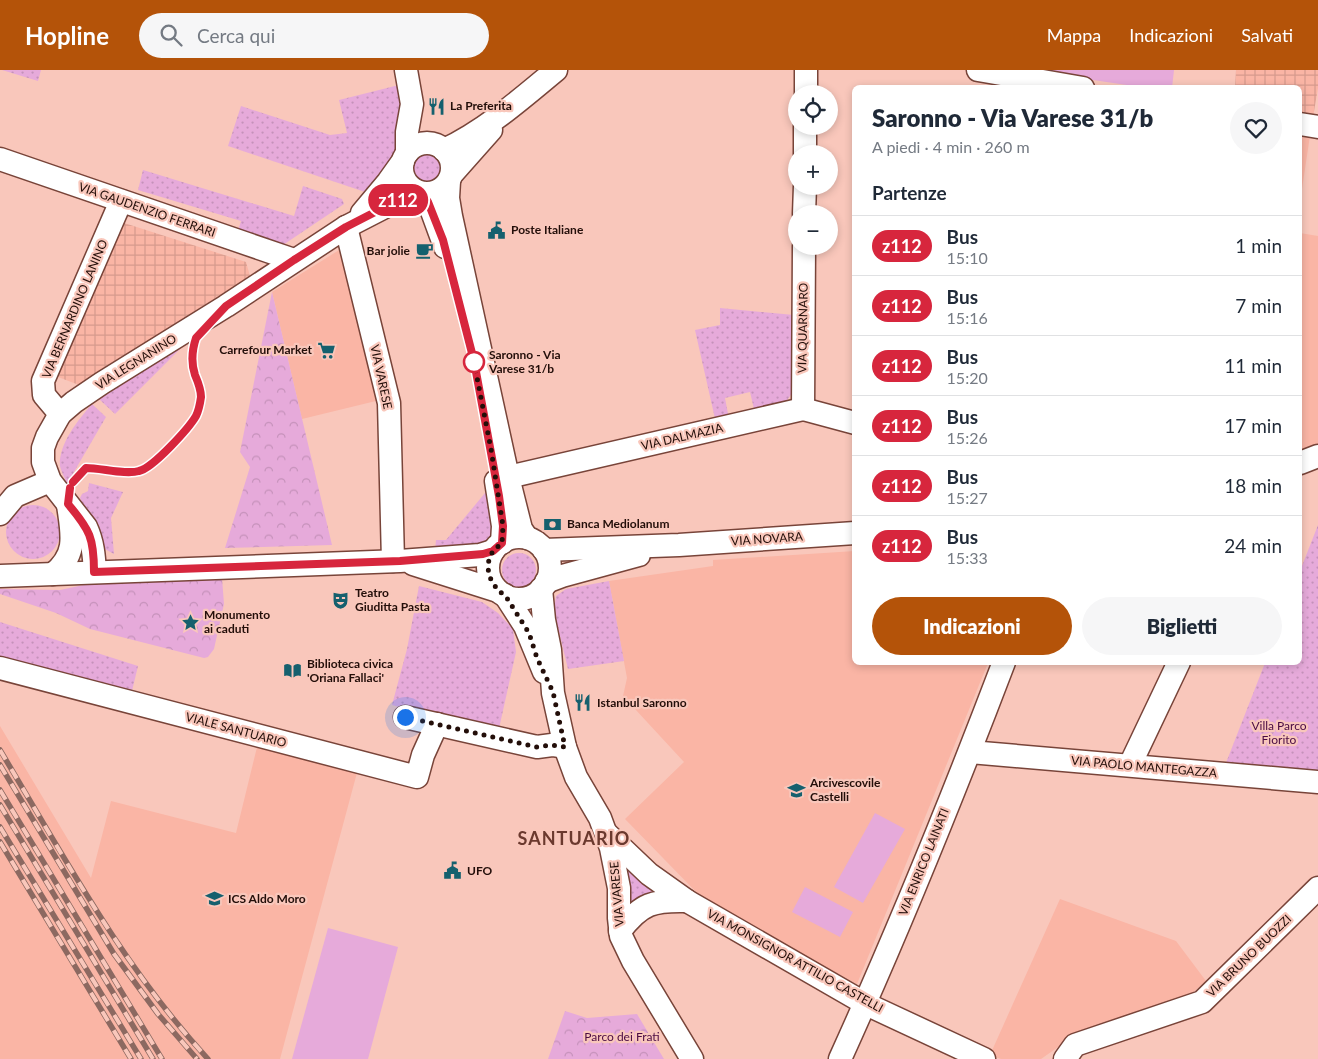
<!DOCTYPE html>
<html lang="it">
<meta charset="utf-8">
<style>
:root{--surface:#fff;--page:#f6f6f7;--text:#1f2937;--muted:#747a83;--line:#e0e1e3;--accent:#b45309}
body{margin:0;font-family:Lato,sans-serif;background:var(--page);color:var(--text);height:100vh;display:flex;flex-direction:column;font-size:19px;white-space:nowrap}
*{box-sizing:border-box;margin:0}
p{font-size:16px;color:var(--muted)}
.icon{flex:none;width:28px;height:28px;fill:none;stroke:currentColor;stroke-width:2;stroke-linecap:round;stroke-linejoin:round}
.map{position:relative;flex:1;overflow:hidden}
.sheet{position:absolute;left:852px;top:15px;width:450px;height:580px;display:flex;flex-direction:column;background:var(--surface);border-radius:8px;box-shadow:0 2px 8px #0003}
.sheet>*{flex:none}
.badge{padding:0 10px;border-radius:16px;font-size:18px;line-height:32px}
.fabs{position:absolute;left:788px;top:15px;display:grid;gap:10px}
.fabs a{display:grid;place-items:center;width:50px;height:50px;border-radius:50%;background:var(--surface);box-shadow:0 2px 8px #0003;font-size:25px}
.you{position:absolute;width:25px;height:25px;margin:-12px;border:4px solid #fff;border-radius:50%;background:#1a73e8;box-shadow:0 0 0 8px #1a73e833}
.map>.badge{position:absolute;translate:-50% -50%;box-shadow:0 0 0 2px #fff}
h2{padding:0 20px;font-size:19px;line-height:45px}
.round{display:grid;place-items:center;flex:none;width:52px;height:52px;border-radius:26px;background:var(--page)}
.overview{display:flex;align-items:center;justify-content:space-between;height:85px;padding:0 20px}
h1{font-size:24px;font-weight:800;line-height:38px}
.cta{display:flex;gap:10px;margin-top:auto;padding:10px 20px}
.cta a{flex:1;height:58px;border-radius:30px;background:var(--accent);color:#fff;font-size:20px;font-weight:800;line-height:58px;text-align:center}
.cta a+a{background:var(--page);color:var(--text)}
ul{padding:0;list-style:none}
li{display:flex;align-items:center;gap:15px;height:60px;padding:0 20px;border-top:1px solid var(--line)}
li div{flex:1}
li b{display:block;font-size:19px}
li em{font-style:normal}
li .badge{min-width:55px;font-weight:700;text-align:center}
header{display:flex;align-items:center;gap:30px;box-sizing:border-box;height:70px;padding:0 25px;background:var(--accent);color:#fff}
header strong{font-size:24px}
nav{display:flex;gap:28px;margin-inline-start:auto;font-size:18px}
.search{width:350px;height:45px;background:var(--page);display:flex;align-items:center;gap:12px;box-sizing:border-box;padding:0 18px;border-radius:28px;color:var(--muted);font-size:19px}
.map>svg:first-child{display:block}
.built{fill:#fab5a5}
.industrial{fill:url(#industrial-grid)}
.grass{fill:url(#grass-dots)}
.park{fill:url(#park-crowns)}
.pitch{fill:#e6aada}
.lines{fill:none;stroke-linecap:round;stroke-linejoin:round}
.minor-casing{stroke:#784439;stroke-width:25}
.minor{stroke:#fff;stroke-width:22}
.rail-casing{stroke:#8c6961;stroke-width:5.5}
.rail{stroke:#f9c7bb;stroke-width:4;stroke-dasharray:11;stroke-linecap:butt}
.line-casing{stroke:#fff;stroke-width:11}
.line{stroke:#d7263d;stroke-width:8}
.walk{stroke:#230e09;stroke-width:5;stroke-dasharray:0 9}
.stop-dot{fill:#fff;stroke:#d7263d;stroke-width:2.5}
.labels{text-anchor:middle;stroke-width:4.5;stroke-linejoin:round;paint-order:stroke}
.poi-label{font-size:12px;font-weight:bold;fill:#230e09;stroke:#f9c7bb;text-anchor:start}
.street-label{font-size:12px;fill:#230e09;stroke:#f9c7bb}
.stop-label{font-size:12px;font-weight:bold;fill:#230e09;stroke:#f9c7bb;text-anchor:start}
.park-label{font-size:12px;fill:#4a0b43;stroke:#f9c7bb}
.district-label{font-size:18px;font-weight:bold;letter-spacing:1px;fill:#6b392e;stroke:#f9c7bb}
</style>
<header>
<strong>Hopline</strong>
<div class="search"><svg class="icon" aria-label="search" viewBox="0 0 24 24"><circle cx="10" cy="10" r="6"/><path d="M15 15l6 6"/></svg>Cerca qui</div>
<nav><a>Mappa</a><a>Indicazioni</a><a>Salvati</a></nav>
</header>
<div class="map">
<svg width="1318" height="989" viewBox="0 0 1318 989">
<defs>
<pattern id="industrial-grid" width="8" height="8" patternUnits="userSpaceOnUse" patternTransform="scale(1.25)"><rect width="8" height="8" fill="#fab5a5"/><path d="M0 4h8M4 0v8" fill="none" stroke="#d69a8d"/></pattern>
<pattern id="grass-dots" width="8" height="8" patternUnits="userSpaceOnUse" patternTransform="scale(1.25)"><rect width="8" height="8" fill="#e6aada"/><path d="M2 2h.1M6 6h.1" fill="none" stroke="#c591ba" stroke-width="1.8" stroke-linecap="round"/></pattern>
<pattern id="park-crowns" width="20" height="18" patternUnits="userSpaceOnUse" patternTransform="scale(1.25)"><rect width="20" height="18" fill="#e6aada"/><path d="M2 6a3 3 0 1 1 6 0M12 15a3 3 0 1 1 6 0" fill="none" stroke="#c591ba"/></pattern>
</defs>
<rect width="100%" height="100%" fill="#f9c7bb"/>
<g class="built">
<polygon points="1300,57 1311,59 1300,132"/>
<polygon points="1300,163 1318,166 1318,378 1300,383"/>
<polygon points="344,177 380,330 302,349 272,222"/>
<polygon points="855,481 855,592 988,593 857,914 775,870 701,827 625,749 684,692 623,626 627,608 609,511 713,496 713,490"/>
<polygon points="0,656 91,808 111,731 236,763 258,673 358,699 280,989 0,989"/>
<polygon points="1060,829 1176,871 1206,911 1191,924 1061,975 1041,989 1001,989 990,985"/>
</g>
<g class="industrial">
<polygon points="1236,0 1318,0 1318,18 1311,59 1300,57 1300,18 1235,18"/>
<polygon points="121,152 246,192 250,206 79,315 58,307"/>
</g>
<g class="grass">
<polygon points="2,0 41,0 38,11"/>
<polygon points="403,14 405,39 395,87 371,124 228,76 241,36 330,65 347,63 339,30"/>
<circle cx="426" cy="98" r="17"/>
<polygon points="143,100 294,146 303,116 342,129 344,134 283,175 238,161 241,151 138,120"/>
<path d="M720 238 794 245 793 320C787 337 771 339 755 343L750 322 725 328 729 349 716 353 695 260 720 255Z"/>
<polygon points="185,274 115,344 99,329"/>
<path d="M92 334 106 347 67 414C65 408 61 401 60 396 58 374 79 349 92 334Z"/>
<polygon points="89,413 123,422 111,448 114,484 103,478 99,455 84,437 80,428 82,424 88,421"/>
<polygon points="485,423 491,423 496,454 491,471 484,478 435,481 436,470 446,470"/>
<circle cx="33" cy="462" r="27"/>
<polygon points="1318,455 1318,705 1224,698 1265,593 1300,592 1300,501"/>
<circle cx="519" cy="500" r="17"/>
<polygon points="609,511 624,591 568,599 554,541 556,526 566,519"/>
<polygon points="419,516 482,532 498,543 513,559 516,582 498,663 392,635 407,579"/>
<polygon points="0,552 138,596 131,625 0,592"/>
<polygon points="624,787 663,824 629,843"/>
</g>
<g class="park">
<polygon points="272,222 332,475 225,478 250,397 240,382"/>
<polygon points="222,508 224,534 214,579 208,587 204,588 90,559 56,543 0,524 0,519 60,520 93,513"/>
<polygon points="565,941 587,948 637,944 664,989 548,989"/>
</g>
<g class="pitch">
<polygon points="1051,0 1174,0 1172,18 1140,17 1053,4"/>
<polygon points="875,743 905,759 863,833 834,817"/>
<polygon points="805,817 853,842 840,867 792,842"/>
<polygon points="328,858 398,877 368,989 292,989"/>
</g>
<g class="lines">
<defs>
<g id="minor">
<polyline points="406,0 412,34 407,62 407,83"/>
<polyline points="978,0 1083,18"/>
<polyline points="806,24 806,0"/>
<polyline points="1300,54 1318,57"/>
<circle cx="427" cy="98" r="25"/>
<path d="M444 80C486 60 521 29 556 0"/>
<polyline points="805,84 805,56"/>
<polyline points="0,89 294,190"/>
<polyline points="452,104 491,60"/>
<polyline points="449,111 448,128 451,146 508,407 521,459 527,468"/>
<polyline points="422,123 430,136 445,177"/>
<polyline points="362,143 388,112 403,91"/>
<polyline points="804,144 805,116"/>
<polyline points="346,157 389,333 393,491"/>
<polyline points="803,339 804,176"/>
<polyline points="60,344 44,325 43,311 121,131"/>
<polyline points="1300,393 1318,386"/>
<polyline points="508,407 803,339 855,353"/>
<polyline points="496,411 503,456 502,473"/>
<polyline points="0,444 15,426 50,411"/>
<circle cx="519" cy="498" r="31"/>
<polyline points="544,480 679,475 855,463"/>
<polyline points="413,494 498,521"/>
<path d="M95 502C94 486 93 472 86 457L50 411 43 392V378L47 367 60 344 74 332 102 313 226 236 346 157 416 121"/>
<path d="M53 504C78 484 72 464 68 435"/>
<polyline points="0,506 400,491 480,485 493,481"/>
<polyline points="546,512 562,506 639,485"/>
<polyline points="541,519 544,550 550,580 553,623 565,677 576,707 600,748 611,778 619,818 619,848 621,866 633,891 692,989"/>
<polyline points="505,525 525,556 544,602"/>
<polyline points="0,598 417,707 423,685 437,654"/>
<polyline points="405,647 537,677 552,675 565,677"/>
<polyline points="970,682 1318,712"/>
<polyline points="1130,695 1179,592"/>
<polyline points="607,764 649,804 687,831 866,934 984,989"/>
<path d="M620 861C641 833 654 830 687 831"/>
<path d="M840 989C899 859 953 726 1004 592"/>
<polyline points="1065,989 1075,975 1202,932 1318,818"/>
</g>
</defs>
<use href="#minor" class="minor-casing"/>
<use href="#minor" class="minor"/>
<defs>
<g id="rail">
<path d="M0 680C64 787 123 897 208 989"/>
<polyline points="0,695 114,884 158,944 197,989"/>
<polyline points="0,720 162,989"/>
<polyline points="0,735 153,989"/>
<polyline points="0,757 141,989"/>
<polyline points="0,772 131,989"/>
</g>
</defs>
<use href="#rail" class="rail-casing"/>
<use href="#rail" class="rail"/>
</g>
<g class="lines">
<defs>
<path id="line" d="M70 418 68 434C90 460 94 468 94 502L400 491 483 484 493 481 502 473 503 456 499 426 474 291 443 170 428 132 422 123 416 121 346 157 294 190 226 236 196 268C192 280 191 293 195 305 198 312 201 319 201 327 200 334 199 340 196 346 189 358 153 398 139 401 126 405 101 398 86 398L73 412"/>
</defs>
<use href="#line" class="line-casing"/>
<use href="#line" class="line"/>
<polyline class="walk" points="405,647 537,677 552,675 565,677 553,622 537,588 529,563 505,525 498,521 489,506 488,497 489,489 493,481 502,473 503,456 491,379 474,292"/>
</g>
<defs>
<symbol id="restaurant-bare" viewBox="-9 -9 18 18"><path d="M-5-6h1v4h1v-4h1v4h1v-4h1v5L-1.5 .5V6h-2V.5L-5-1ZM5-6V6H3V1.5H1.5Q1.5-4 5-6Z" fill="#15606e" stroke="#f9c7bb" stroke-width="2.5" paint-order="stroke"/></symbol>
<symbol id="civic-bare" viewBox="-9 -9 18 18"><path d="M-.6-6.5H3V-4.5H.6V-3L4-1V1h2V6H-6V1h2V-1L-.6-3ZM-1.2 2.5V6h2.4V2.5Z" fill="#15606e" stroke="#f9c7bb" stroke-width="2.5" paint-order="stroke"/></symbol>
<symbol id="cafe-bare" viewBox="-9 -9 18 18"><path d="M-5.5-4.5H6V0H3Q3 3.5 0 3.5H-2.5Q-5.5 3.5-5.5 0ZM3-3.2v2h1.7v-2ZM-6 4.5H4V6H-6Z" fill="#15606e" stroke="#f9c7bb" stroke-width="2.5" paint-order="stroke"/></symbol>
<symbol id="supermarket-bare" viewBox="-9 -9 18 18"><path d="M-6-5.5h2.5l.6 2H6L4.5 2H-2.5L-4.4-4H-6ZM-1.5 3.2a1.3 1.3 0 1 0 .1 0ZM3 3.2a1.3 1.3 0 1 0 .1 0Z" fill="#15606e" stroke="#f9c7bb" stroke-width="2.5" paint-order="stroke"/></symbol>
<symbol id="bank-bare" viewBox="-9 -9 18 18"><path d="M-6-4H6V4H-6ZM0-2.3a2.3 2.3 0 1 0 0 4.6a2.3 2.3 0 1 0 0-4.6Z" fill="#15606e" stroke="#f9c7bb" stroke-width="2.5" paint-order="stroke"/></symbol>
<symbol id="theatre-bare" viewBox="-9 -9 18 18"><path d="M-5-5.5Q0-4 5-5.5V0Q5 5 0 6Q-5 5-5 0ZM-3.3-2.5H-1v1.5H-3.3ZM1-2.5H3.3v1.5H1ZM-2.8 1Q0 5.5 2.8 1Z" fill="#15606e" stroke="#f9c7bb" stroke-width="2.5" paint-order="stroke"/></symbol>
<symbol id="sight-bare" viewBox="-9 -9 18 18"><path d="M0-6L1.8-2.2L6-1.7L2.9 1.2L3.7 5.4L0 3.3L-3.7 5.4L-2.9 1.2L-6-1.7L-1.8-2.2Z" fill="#15606e" stroke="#f9c7bb" stroke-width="2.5" paint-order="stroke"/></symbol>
<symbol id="library-bare" viewBox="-9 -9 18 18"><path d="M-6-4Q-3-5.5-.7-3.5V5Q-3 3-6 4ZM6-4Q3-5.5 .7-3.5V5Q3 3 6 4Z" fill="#15606e" stroke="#f9c7bb" stroke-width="2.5" paint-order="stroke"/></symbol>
<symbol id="school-bare" viewBox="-9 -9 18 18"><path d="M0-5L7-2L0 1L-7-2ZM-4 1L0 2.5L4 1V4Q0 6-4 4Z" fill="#15606e" stroke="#f9c7bb" stroke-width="2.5" paint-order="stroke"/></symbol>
</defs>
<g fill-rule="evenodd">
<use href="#restaurant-bare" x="424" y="24" width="25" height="25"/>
<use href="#civic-bare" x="484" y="148" width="25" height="25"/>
<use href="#cafe-bare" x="412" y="168" width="25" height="25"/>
<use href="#supermarket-bare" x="314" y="268" width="25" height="25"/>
<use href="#bank-bare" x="540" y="442" width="25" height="25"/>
<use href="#theatre-bare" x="328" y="518" width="25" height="25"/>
<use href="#sight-bare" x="178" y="540" width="25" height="25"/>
<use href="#library-bare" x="280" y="588" width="25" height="25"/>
<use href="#restaurant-bare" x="570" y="620" width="25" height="25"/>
<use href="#school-bare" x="784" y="708" width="25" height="25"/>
<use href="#civic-bare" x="440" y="788" width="25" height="25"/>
<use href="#school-bare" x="202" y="816" width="25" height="25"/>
</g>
<circle class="stop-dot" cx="474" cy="292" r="10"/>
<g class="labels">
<g class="poi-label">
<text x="450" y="40">La Preferita</text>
<text x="511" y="164">Poste Italiane</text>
<text x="410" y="185" text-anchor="end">Bar jolie</text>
<text x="312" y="284" text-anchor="end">Carrefour Market</text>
<text x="567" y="458">Banca Mediolanum</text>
<text x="355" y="527">Teatro<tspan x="355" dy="14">Giuditta Pasta</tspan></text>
<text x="204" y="549">Monumento<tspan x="204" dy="14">ai caduti</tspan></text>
<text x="307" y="598">Biblioteca civica<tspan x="307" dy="14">'Oriana Fallaci'</tspan></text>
<text x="597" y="637">Istanbul Saronno</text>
<text x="810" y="717">Arcivescovile<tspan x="810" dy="14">Castelli</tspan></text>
<text x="467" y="805">UFO</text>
<text x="228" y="833">ICS Aldo Moro</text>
</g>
<g class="street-label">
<text transform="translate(147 140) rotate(19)" y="4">VIA GAUDENZIO FERRARI</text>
<text transform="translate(75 239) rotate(-67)" y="4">VIA BERNARDINO LANINO</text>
<text transform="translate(803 258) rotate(-89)" y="4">VIA QUARNARO</text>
<text transform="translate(136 292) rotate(-32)" y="4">VIA LEGNANINO</text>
<text transform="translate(381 307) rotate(78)" y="4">VIA VARESE</text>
<text transform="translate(682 367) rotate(-13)" y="4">VIA DALMAZIA</text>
<text transform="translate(767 469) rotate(-4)" y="4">VIA NOVARA</text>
<text transform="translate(236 660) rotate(15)" y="4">VIALE SANTUARIO</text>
<text transform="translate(1144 697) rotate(5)" y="4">VIA PAOLO MANTEGAZZA</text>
<text transform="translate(924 792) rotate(-68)" y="4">VIA ENRICO LAINATI</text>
<text transform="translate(617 824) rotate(-95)" y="4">VIA VARESE</text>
<text transform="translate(1249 886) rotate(-44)" y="4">VIA BRUNO BUOZZI</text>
<text transform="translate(795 891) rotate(29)" y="4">VIA MONSIGNOR ATTILIO CASTELLI</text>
</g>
<g class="stop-label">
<text x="489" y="289">Saronno - Via<tspan x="489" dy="14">Varese 31/b</tspan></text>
</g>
<g class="park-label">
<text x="1279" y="660">Villa Parco<tspan x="1279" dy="14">Fiorito</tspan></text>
<text x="622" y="971">Parco dei Frati</text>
</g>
<g class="district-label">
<text x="574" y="775">SANTUARIO</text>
</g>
</g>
</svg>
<div class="fabs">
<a><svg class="icon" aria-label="locate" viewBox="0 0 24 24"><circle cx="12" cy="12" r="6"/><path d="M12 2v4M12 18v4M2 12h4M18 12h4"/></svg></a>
<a>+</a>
<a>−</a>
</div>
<div class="you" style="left:405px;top:647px"></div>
<b class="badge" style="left:398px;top:130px;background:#d7263d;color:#fff">z112</b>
<section class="sheet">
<div class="overview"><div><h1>Saronno - Via Varese 31/b</h1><p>A piedi · 4 min · 260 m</p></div><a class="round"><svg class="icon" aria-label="heart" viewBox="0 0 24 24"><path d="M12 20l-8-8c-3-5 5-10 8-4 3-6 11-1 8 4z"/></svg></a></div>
<h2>Partenze</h2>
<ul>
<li><span class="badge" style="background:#d7263d;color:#fff">z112</span><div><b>Bus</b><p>15:10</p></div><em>1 min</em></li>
<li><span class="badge" style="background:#d7263d;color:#fff">z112</span><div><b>Bus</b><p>15:16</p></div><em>7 min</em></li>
<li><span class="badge" style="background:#d7263d;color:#fff">z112</span><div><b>Bus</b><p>15:20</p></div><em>11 min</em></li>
<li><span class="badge" style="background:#d7263d;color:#fff">z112</span><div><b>Bus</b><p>15:26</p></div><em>17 min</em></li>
<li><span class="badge" style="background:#d7263d;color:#fff">z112</span><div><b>Bus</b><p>15:27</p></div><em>18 min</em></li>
<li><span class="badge" style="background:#d7263d;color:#fff">z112</span><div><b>Bus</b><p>15:33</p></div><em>24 min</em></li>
</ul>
<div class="cta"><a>Indicazioni</a><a>Biglietti</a></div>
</section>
</div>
